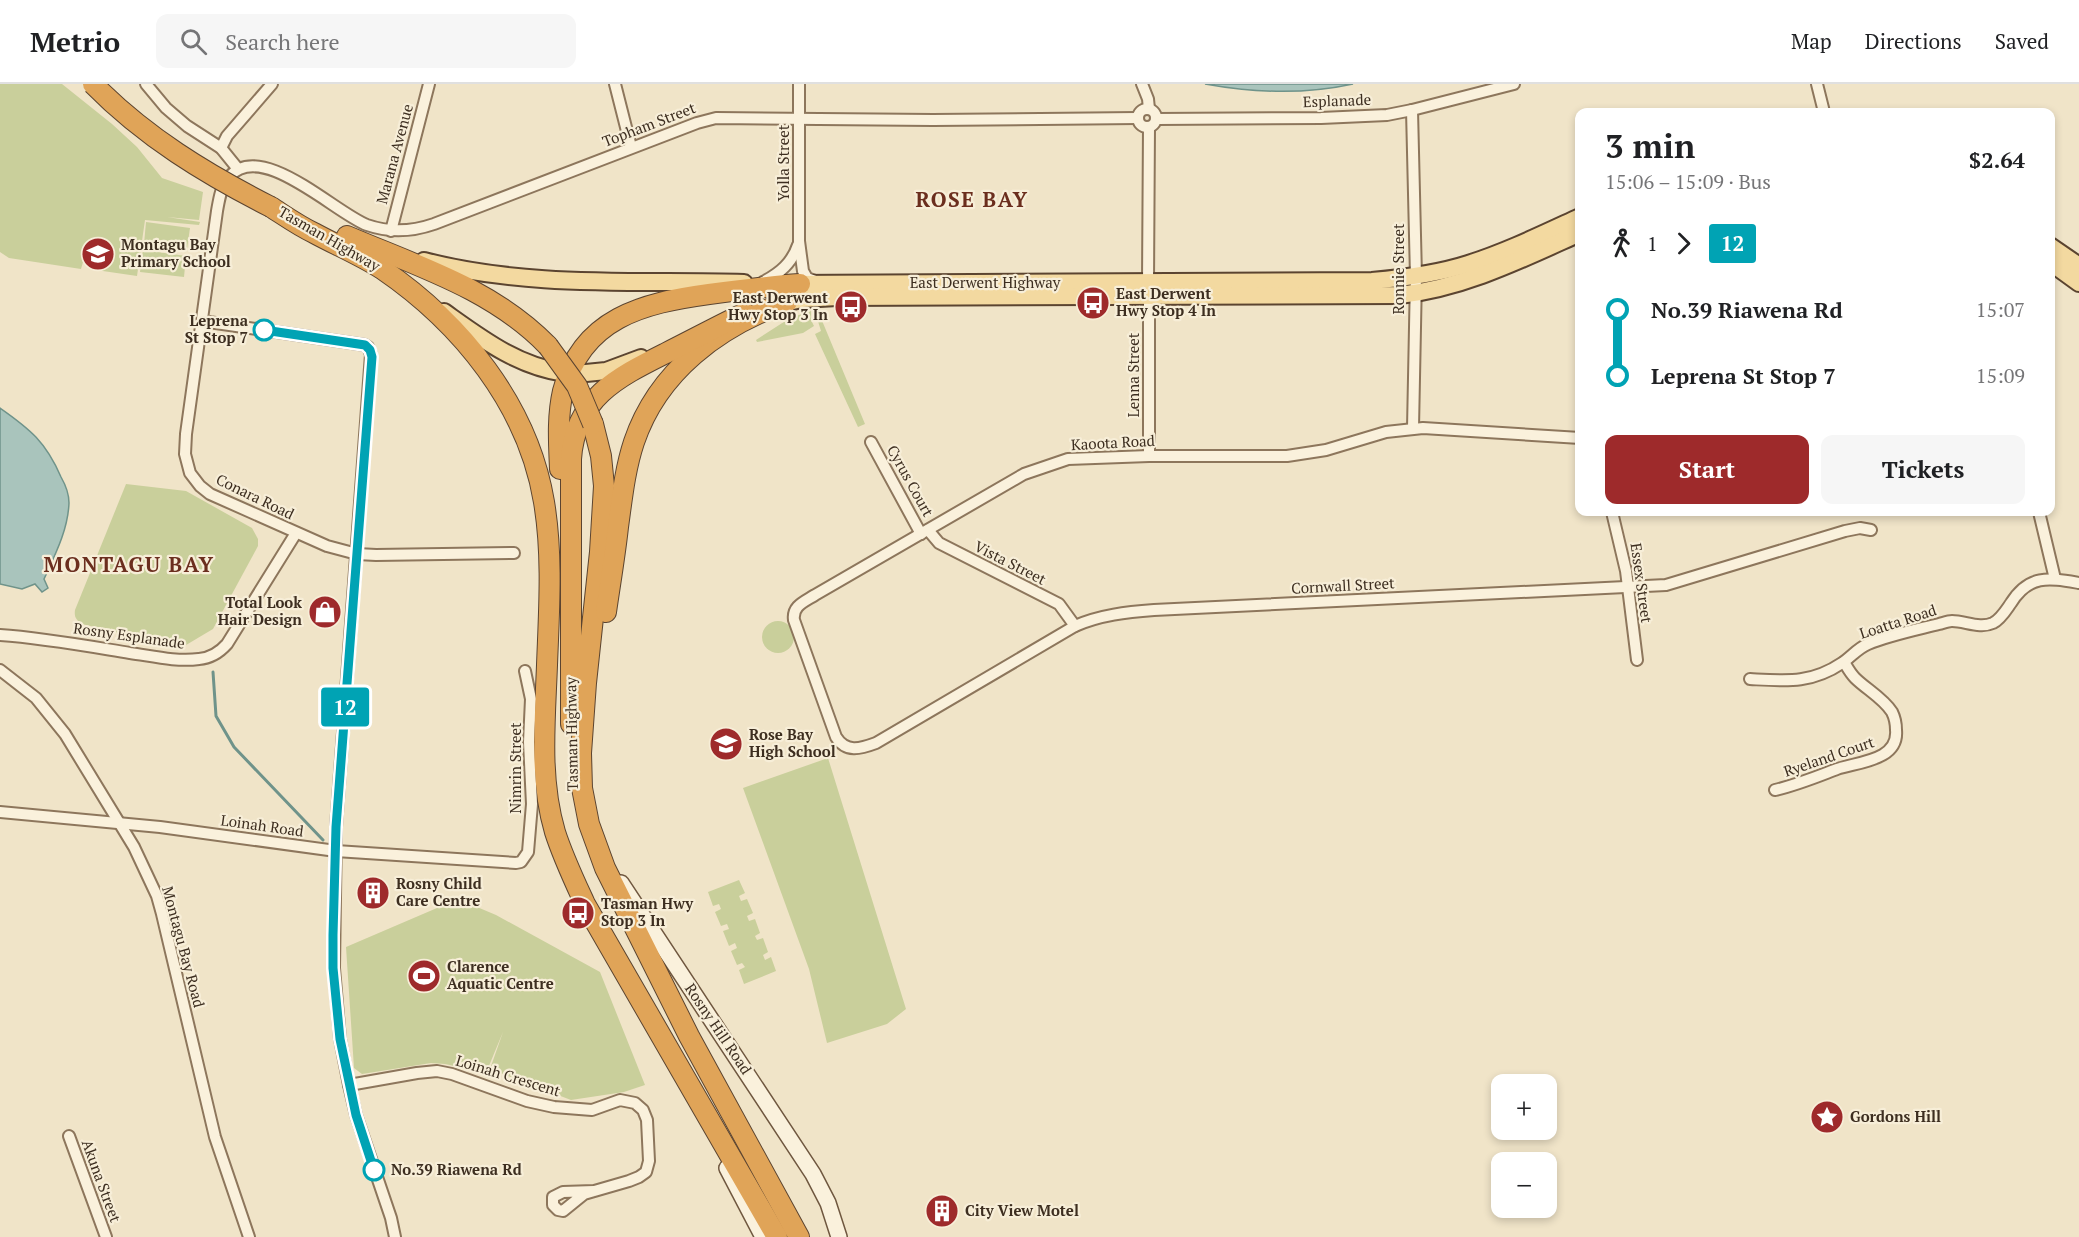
<!DOCTYPE html>
<meta charset="utf-8">
<style>
:root{--surface:#fff;--page:#f6f6f6;--text:#202124;--muted:#757577;--line:#e0e0e0;--accent:#9e2a2b}
body{margin:0;font-family:"PT Serif",serif;background:var(--page);color:var(--text);height:100vh;display:flex;flex-direction:column;font-size:22px;white-space:nowrap}
*{box-sizing:border-box;margin:0}
p{font-size:20px;color:var(--muted)}
.icon{flex:none;width:33px;height:33px;fill:none;stroke:currentColor;stroke-width:2;stroke-linecap:round;stroke-linejoin:round}
.map{position:relative;flex:1;overflow:hidden}
.drawer{position:absolute;left:1575px;top:24px;width:480px;height:408px;display:flex;flex-direction:column;background:var(--surface);border-radius:12px;box-shadow:0 3px 9px #0003}
.drawer>*{flex:none}
.badge{padding:0 12px;border-radius:4px;font-size:21px;line-height:39px}
.tools{position:absolute;left:1491px;top:990px;display:grid;gap:12px}
.tools a{display:grid;place-items:center;width:66px;height:66px;border-radius:12px;background:var(--surface);box-shadow:0 3px 9px #0003;font-size:30px}
.map>.badge{position:absolute;translate:-50% -50%;box-shadow:0 0 0 3px #fff}
.legs{display:flex;align-items:center;gap:9px;height:66px;padding:0 30px;font-size:20px}
.legs p{margin-inline-start:auto}
.overview{display:flex;align-items:center;justify-content:space-between;height:102px;padding:0 30px}
h1{font-size:33px;font-weight:600;line-height:45px}
.cta{display:flex;gap:12px;margin-top:auto;padding:12px 30px}
.cta a{flex:1;height:69px;border-radius:12px;background:var(--accent);color:#fff;font-size:24px;font-weight:600;line-height:69px;text-align:center}
.cta a+a{background:var(--page);color:var(--text)}
ul{padding:0 30px;list-style:none}
li{display:flex;align-items:center;gap:21px;height:66px;font-size:22px}
li i{display:grid;place-items:center;width:9px;height:100%;margin:0 8px;background:currentColor}
li i::after{content:'';width:15px;height:15px;margin:-8px;border:4px solid;border-radius:50%;background:var(--surface)}
li p{margin-inline-start:auto}
li:first-child i{background:linear-gradient(#0000 50%,currentColor 0)}
li:last-child i{background:linear-gradient(currentColor 50%,#0000 0)}
header{display:flex;align-items:center;gap:36px;box-sizing:border-box;height:84px;padding:0 30px;background:var(--surface);border-bottom:2px solid var(--line)}
header strong{font-size:28px}
nav{display:flex;gap:33px;margin-inline-start:auto;font-size:21px}
.search{width:420px;height:54px;background:var(--page);display:flex;align-items:center;gap:15px;box-sizing:border-box;padding:0 21px;border-radius:12px;color:var(--muted);font-size:22px}
.map>svg:first-child{display:block}
.green{fill:#c9cf9b}
.water{fill:#a9c4bc;stroke:#6f938a;stroke-width:1.5}
.lines{fill:none;stroke-linecap:round;stroke-linejoin:round}
.stream{stroke:#6f938a;stroke-width:3}
.street-casing{stroke:#8d765c;stroke-width:14}
.secondary-casing{stroke:#6f573f;stroke-width:18}
.primary-casing{stroke:#5b4430;stroke-width:20}
.highway-casing{stroke:#5b4430;stroke-width:22}
.street{stroke:#faf1dc;stroke-width:10}
.secondary{stroke:#faf1dc;stroke-width:15}
.primary{stroke:#f3d9a0;stroke-width:16}
.highway{stroke:#e0a458;stroke-width:20}
.highway-bridge-casing{stroke:#5b4430;stroke-width:22;stroke-linecap:butt}
.highway-bridge{stroke:#e0a458;stroke-width:20}
.line-1-casing{stroke:#fff;stroke-width:14}
.line-1{stroke:#00a3b4;stroke-width:9}
.stop-1-dot{fill:#fff;stroke:#00a3b4;stroke-width:3}
.labels{text-anchor:middle;stroke-width:4.5;stroke-linejoin:round;paint-order:stroke}
.street-label{font-size:15px;fill:#3d2e20;stroke:#f7eed8}
.poi-label{font-size:15px;font-weight:bold;fill:#3d2e20;stroke:#f7eed8;text-anchor:start}
.stop-label{font-size:15px;font-weight:bold;fill:#3d2e20;stroke:#f7eed8;text-anchor:end}
.district-label{font-size:21px;font-weight:bold;letter-spacing:1.5px;fill:#6b2e1e;stroke:#f7eed8}
</style>
<header>
<strong>Metrio</strong>
<div class="search"><svg class="icon" aria-label="search" viewBox="0 0 24 24"><circle cx="10" cy="10" r="6"/><path d="M15 15l6 6"/></svg>Search here</div>
<nav><a>Map</a><a>Directions</a><a>Saved</a></nav>
</header>
<div class="map">
<svg width="2079" height="1153" viewBox="0 0 2079 1153">
<rect width="100%" height="100%" fill="#f0e4c8"/>
<g class="green">
<polygon points="0,0 62,0 112,40 137,63 162,94 203,108 199,136 167,133 200,138 199,141 145,136 137,192 96,186 96,179 83,178 81,185 9,174 0,168"/>
<polygon points="146,138 190,144 187,165 144,160"/>
<polygon points="143,166 186,172 184,193 140,188"/>
<polygon points="811,227 811,236 814,242 803,249 757,258 756,256 790,234"/>
<polygon points="818,227 865,340 858,343 815,250 821,247 817,234"/>
<path d="M126 400 186 407 252 444 258 455V462L213 545 181 564 82 540C76 536 74 533 75 526Z"/>
<circle cx="778" cy="553" r="16"/>
<polygon points="828,674 906,925 887,940 827,959 809,885 743,704"/>
<polygon points="739,796 745,809 739,812 741,817 747,815 753,829 747,832 749,837 755,835 760,849 755,852 757,856 763,854 768,868 763,871 765,876 771,873 776,887 744,900 739,886 745,883 742,879 737,881 731,867 737,864 735,859 729,862 723,847 729,845 727,840 721,842 715,828 721,825 719,820 713,822 708,808"/>
<polygon points="458,815 496,831 600,888 645,1001 624,1008 571,1016 490,985 503,948 486,989 445,980 431,979 362,990 354,984 346,863"/>
</g>
<g class="water">
<path d="M1205 0H1353C1303 11 1255 9 1205 0Z"/>
<path d="M0 324C30 345 46 358 61 393 65 400 69 411 69 419 68 446 55 471 44 495L48 504 42 508 35 500 22 505 0 500Z"/>
</g>
<g class="lines">
<polyline class="stream" points="213,588 216,632 234,663 323,756"/>
<defs>
<g id="street">
<polyline points="146,0 166,24 187,42 221,64 238,85"/>
<polyline points="615,0 631,63"/>
<polyline points="799,0 799,157 803,187 807,194 818,198"/>
<polyline points="1142,0 1148,15 1149,25"/>
<polyline points="1817,0 1824,28"/>
<circle cx="1147" cy="34" r="9"/>
<polyline points="1412,26 1416,193 1413,344"/>
<polyline points="1157,35 1321,34 1387,31 1412,26 1514,0"/>
<polyline points="221,64 227,52 272,0"/>
<polyline points="391,147 429,0"/>
<path d="M763 198C780 189 792 179 798 161"/>
<polyline points="1148,198 1149,43"/>
<polyline points="202,237 365,261 368,263 371,270 336,743 334,884 340,955 349,1001 356,1031 391,1134 395,1153"/>
<path d="M1580 354 1423 344 1386 348 1326 366 1287 372H1149L1068 375 1024 390 815 511C804 518 792 522 794 536L836 653C846 669 860 665 876 659L1075 542C1100 531 1127 528 1154 526L1666 501 1845 447 1860 444 1871 446"/>
<polyline points="871,358 921,450"/>
<polyline points="1149,372 1149,211"/>
<polyline points="1612,428 1626,487 1637,576"/>
<polyline points="2039,428 2055,495"/>
<polyline points="928,446 939,459 1059,520 1075,542"/>
<path d="M514 469 376 471 357 470 327 462 210 410 200 402 190 389 185 370 186 350 217 127C219 116 221 101 229 93 261 55 335 129 367 141 390 149 411 148 434 140L697 39 716 34 933 36 1138 34"/>
<path d="M0 551C44 554 87 562 130 569 152 572 176 578 199 575 211 574 219 569 227 560L296 449"/>
<polyline points="0,586 36,614 65,650 134,763 157,812 162,830 215,1053 249,1153"/>
<path d="M1750 595C1786 597 1811 600 1842 579 1851 573 1858 564 1868 560 1890 551 1915 546 1939 540 1943 539 1948 537 1952 537 1965 537 1980 545 1993 539 2001 535 2006 526 2011 519 2029 490 2049 494 2079 499"/>
<path d="M1775 706C1797 701 1816 693 1837 685 1857 678 1899 677 1896 646 1896 640 1895 634 1892 628 1883 614 1866 605 1855 594 1850 589 1847 583 1844 578"/>
<polyline points="0,728 160,743 336,767 516,779 521,778 528,768 532,720 529,658 531,615 525,587"/>
<polyline points="349,1001 417,989 437,987 452,990 527,1017 554,1023 592,1026 620,1016 635,1019 643,1026 647,1036 649,1077 646,1088 639,1093 629,1097 584,1110 563,1127 558,1126 553,1121 553,1113 563,1108 594,1107"/>
<polyline points="69,1052 106,1153"/>
</g>
<g id="secondary">
<polyline points="621,799 813,1090 828,1119 839,1153"/>
<polyline points="727,1084 763,1153"/>
</g>
<g id="primary">
<polyline points="2050,162 2079,182"/>
<path d="M424 177C528 204 637 196 744 199"/>
<polyline points="2050,178 2079,199"/>
<path d="M788 200 1372 197C1405 194 1437 190 1468 180 1506 168 1543 150 1580 133"/>
<path d="M774 221 802 215 837 213 1400 211C1464 204 1522 175 1580 149"/>
<path d="M444 228C482 255 517 282 565 289"/>
<polyline points="576,290 606,287 641,274"/>
</g>
<g id="highway">
<path d="M271 123C285 132 299 142 314 149 336 161 360 171 382 185 461 239 528 321 544 418 553 472 549 527 547 581 545 637 539 694 555 748 563 773 574 796 585 820L777 1153"/>
<path d="M347 152C417 182 493 205 548 262"/>
<polyline points="593,340 601,372 604,402 600,468 586,599 581,669 582,704 589,740 605,784 689,952 799,1153"/>
<path d="M560 385C559 360 557 333 563 307 582 234 643 219 709 210 739 206 770 202 800 200"/>
<path d="M606 528C610 500 615 471 618 443 622 414 625 385 634 358 658 287 719 242 787 218"/>
<path d="M571 640V375C575 314 618 293 666 269 692 256 718 242 745 229"/>
</g>
</defs>
<use href="#street" class="street-casing"/>
<use href="#secondary" class="secondary-casing"/>
<use href="#primary" class="primary-casing"/>
<use href="#highway" class="highway-casing"/>
<use href="#street" class="street"/>
<use href="#secondary" class="secondary"/>
<use href="#primary" class="primary"/>
<use href="#highway" class="highway"/>
<defs>
<g id="highway-bridge">
<path d="M93 0C145 53 206 90 271 123"/>
<polyline points="548,262 577,302 593,340"/>
</g>
</defs>
<use href="#highway-bridge" class="highway-bridge-casing"/>
<use href="#highway-bridge" class="highway-bridge"/>
</g>
<g class="lines">
<defs>
<polyline id="line-1" points="264,246 365,261 370,266 372,273 336,743 333,851 333,884 340,955 356,1031 374,1086"/>
</defs>
<use href="#line-1" class="line-1-casing"/>
<use href="#line-1" class="line-1"/>
</g>
<defs>
<symbol id="school-disc" viewBox="-11 -11 22 22"><circle r="9.5" fill="#9e2a2b" stroke="#f7eed8"/><path d="M0-5L7-2L0 1L-7-2ZM-4 1L0 2.5L4 1V4Q0 6-4 4Z" fill="#fff"/></symbol>
<symbol id="bus-disc" viewBox="-11 -11 22 22"><circle r="9.5" fill="#9e2a2b" stroke="#f7eed8"/><path d="M-5-6H5V4H4V6H2V4H-2V6H-4V4H-5ZM-3.5-4V0h7V-4ZM-3.5 1.2v1.5H-2V1.2ZM2 1.2v1.5H3.5V1.2Z" fill="#fff"/></symbol>
<symbol id="shop-disc" viewBox="-11 -11 22 22"><circle r="9.5" fill="#9e2a2b" stroke="#f7eed8"/><path d="M-5-2.5h2.3a2.7 3.5 0 0 1 5.4 0H5L5.5 6h-11ZM-1.5-2.5h3a1.5 2.3 0 0 0-3 0Z" fill="#fff"/></symbol>
<symbol id="building-disc" viewBox="-11 -11 22 22"><circle r="9.5" fill="#9e2a2b" stroke="#f7eed8"/><path d="M-4-6H4V6H1V3H-1V6H-4ZM-2.5-4.3h1.7v1.8h-1.7ZM.8-4.3h1.7v1.8H.8ZM-2.5-1h1.7V.8h-1.7ZM.8-1h1.7V.8H.8Z" fill="#fff"/></symbol>
<symbol id="stadium-disc" viewBox="-11 -11 22 22"><circle r="9.5" fill="#9e2a2b" stroke="#f7eed8"/><path d="M0-5a6.5 5 0 1 0 0 10a6.5 5 0 1 0 0-10ZM-3.5-1.8h7v3.6h-7Z" fill="#fff"/></symbol>
<symbol id="sight-disc" viewBox="-11 -11 22 22"><circle r="9.5" fill="#9e2a2b" stroke="#f7eed8"/><path d="M0-6L1.8-2.2L6-1.7L2.9 1.2L3.7 5.4L0 3.3L-3.7 5.4L-2.9 1.2L-6-1.7L-1.8-2.2Z" fill="#fff"/></symbol>
</defs>
<g fill-rule="evenodd">
<use href="#school-disc" x="79" y="151" width="38" height="38"/>
<use href="#bus-disc" x="1074" y="200" width="38" height="38"/>
<use href="#bus-disc" x="832" y="204" width="38" height="38"/>
<use href="#shop-disc" x="306" y="509" width="38" height="38"/>
<use href="#school-disc" x="707" y="641" width="38" height="38"/>
<use href="#building-disc" x="354" y="790" width="38" height="38"/>
<use href="#bus-disc" x="559" y="810" width="38" height="38"/>
<use href="#stadium-disc" x="405" y="873" width="38" height="38"/>
<use href="#sight-disc" x="1808" y="1014" width="38" height="38"/>
<use href="#building-disc" x="923" y="1108" width="38" height="38"/>
</g>
<g class="stop-1-dot">
<circle cx="264" cy="246" r="10"/>
<circle cx="374" cy="1086" r="10"/>
</g>
<g class="labels">
<g class="street-label">
<text transform="translate(1337 17) rotate(-2)" y="5">Esplanade</text>
<text transform="translate(649 41) rotate(-21)" y="5">Topham Street</text>
<text transform="translate(395 70) rotate(-75)" y="5">Marana Avenue</text>
<text transform="translate(784 79) rotate(-90)" y="5">Yolla Street</text>
<text transform="translate(329 155) rotate(30)" y="5">Tasman Highway</text>
<text transform="translate(1399 185) rotate(-90)" y="5">Ronnie Street</text>
<text x="985" y="204">East Derwent Highway</text>
<text transform="translate(1134 291) rotate(-90)" y="5">Lenna Street</text>
<text transform="translate(1113 359) rotate(-3)" y="5">Kaoota Road</text>
<text transform="translate(910 397) rotate(61)" y="5">Cyrus Court</text>
<text transform="translate(255 413) rotate(26)" y="5">Conara Road</text>
<text transform="translate(1010 479) rotate(27)" y="5">Vista Street</text>
<text transform="translate(1641 499) rotate(82)" y="5">Essex Street</text>
<text transform="translate(1343 502) rotate(-3)" y="5">Cornwall Street</text>
<text transform="translate(1898 538) rotate(-18)" y="5">Loatta Road</text>
<text transform="translate(129 552) rotate(8)" y="5">Rosny Esplanade</text>
<text transform="translate(572 650) rotate(-91)" y="5">Tasman Highway</text>
<text transform="translate(1829 673) rotate(-19)" y="5">Ryeland Court</text>
<text transform="translate(516 684) rotate(-90)" y="5">Nimrin Street</text>
<text transform="translate(262 742) rotate(8)" y="5">Loinah Road</text>
<text transform="translate(183 863) rotate(75)" y="5">Montagu Bay Road</text>
<text transform="translate(718 945) rotate(56)" y="5">Rosny Hill Road</text>
<text transform="translate(508 992) rotate(17)" y="5">Loinah Crescent</text>
<text transform="translate(101 1097) rotate(70)" y="5">Akuna Street</text>
</g>
<g class="poi-label">
<text x="121" y="166">Montagu Bay<tspan x="121" dy="17">Primary School</tspan></text>
<text x="1116" y="215">East Derwent<tspan x="1116" dy="17">Hwy Stop 4 In</tspan></text>
<text x="828" y="219" text-anchor="end">East Derwent<tspan x="828" dy="17">Hwy Stop 3 In</tspan></text>
<text x="302" y="524" text-anchor="end">Total Look<tspan x="302" dy="17">Hair Design</tspan></text>
<text x="749" y="656">Rose Bay<tspan x="749" dy="17">High School</tspan></text>
<text x="396" y="805">Rosny Child<tspan x="396" dy="17">Care Centre</tspan></text>
<text x="601" y="825">Tasman Hwy<tspan x="601" dy="17">Stop 3 In</tspan></text>
<text x="447" y="888">Clarence<tspan x="447" dy="17">Aquatic Centre</tspan></text>
<text x="1850" y="1038">Gordons Hill</text>
<text x="965" y="1132">City View Motel</text>
</g>
<g class="stop-label">
<text x="248" y="242">Leprena<tspan x="248" dy="17">St Stop 7</tspan></text>
<text x="391" y="1091" text-anchor="start">No.39 Riawena Rd</text>
</g>
<g class="district-label">
<text x="972" y="123">ROSE BAY</text>
<text x="129" y="488">MONTAGU BAY</text>
</g>
</g>
</svg>
<div class="tools">
<a>+</a>
<a>−</a>
</div>
<b class="badge" style="left:345px;top:623px;background:#00a3b4;color:#fff">12</b>
<section class="drawer">
<div class="overview"><div><h1>3 min</h1><p>15:06 – 15:09 · Bus</p></div><b>$2.64</b></div>
<div class="legs"><svg class="icon" aria-label="walk" viewBox="0 0 24 24"><circle cx="13" cy="4" r="2"/><path d="M13 8l-2 6 4 7M11 14l-3 7M7 12l3-4h3l4 4"/></svg>1<svg class="icon" aria-label="forward" viewBox="0 0 24 24"><path d="M9 5l7 7-7 7"/></svg><b class="badge" style="background:#00a3b4;color:#fff">12</b></div>
<ul>
<li><i style="color:#00a3b4"></i><b>No.39 Riawena Rd</b><p>15:07</p></li>
<li><i style="color:#00a3b4"></i><b>Leprena St Stop 7</b><p>15:09</p></li>
</ul>
<div class="cta"><a>Start</a><a>Tickets</a></div>
</section>
</div>
